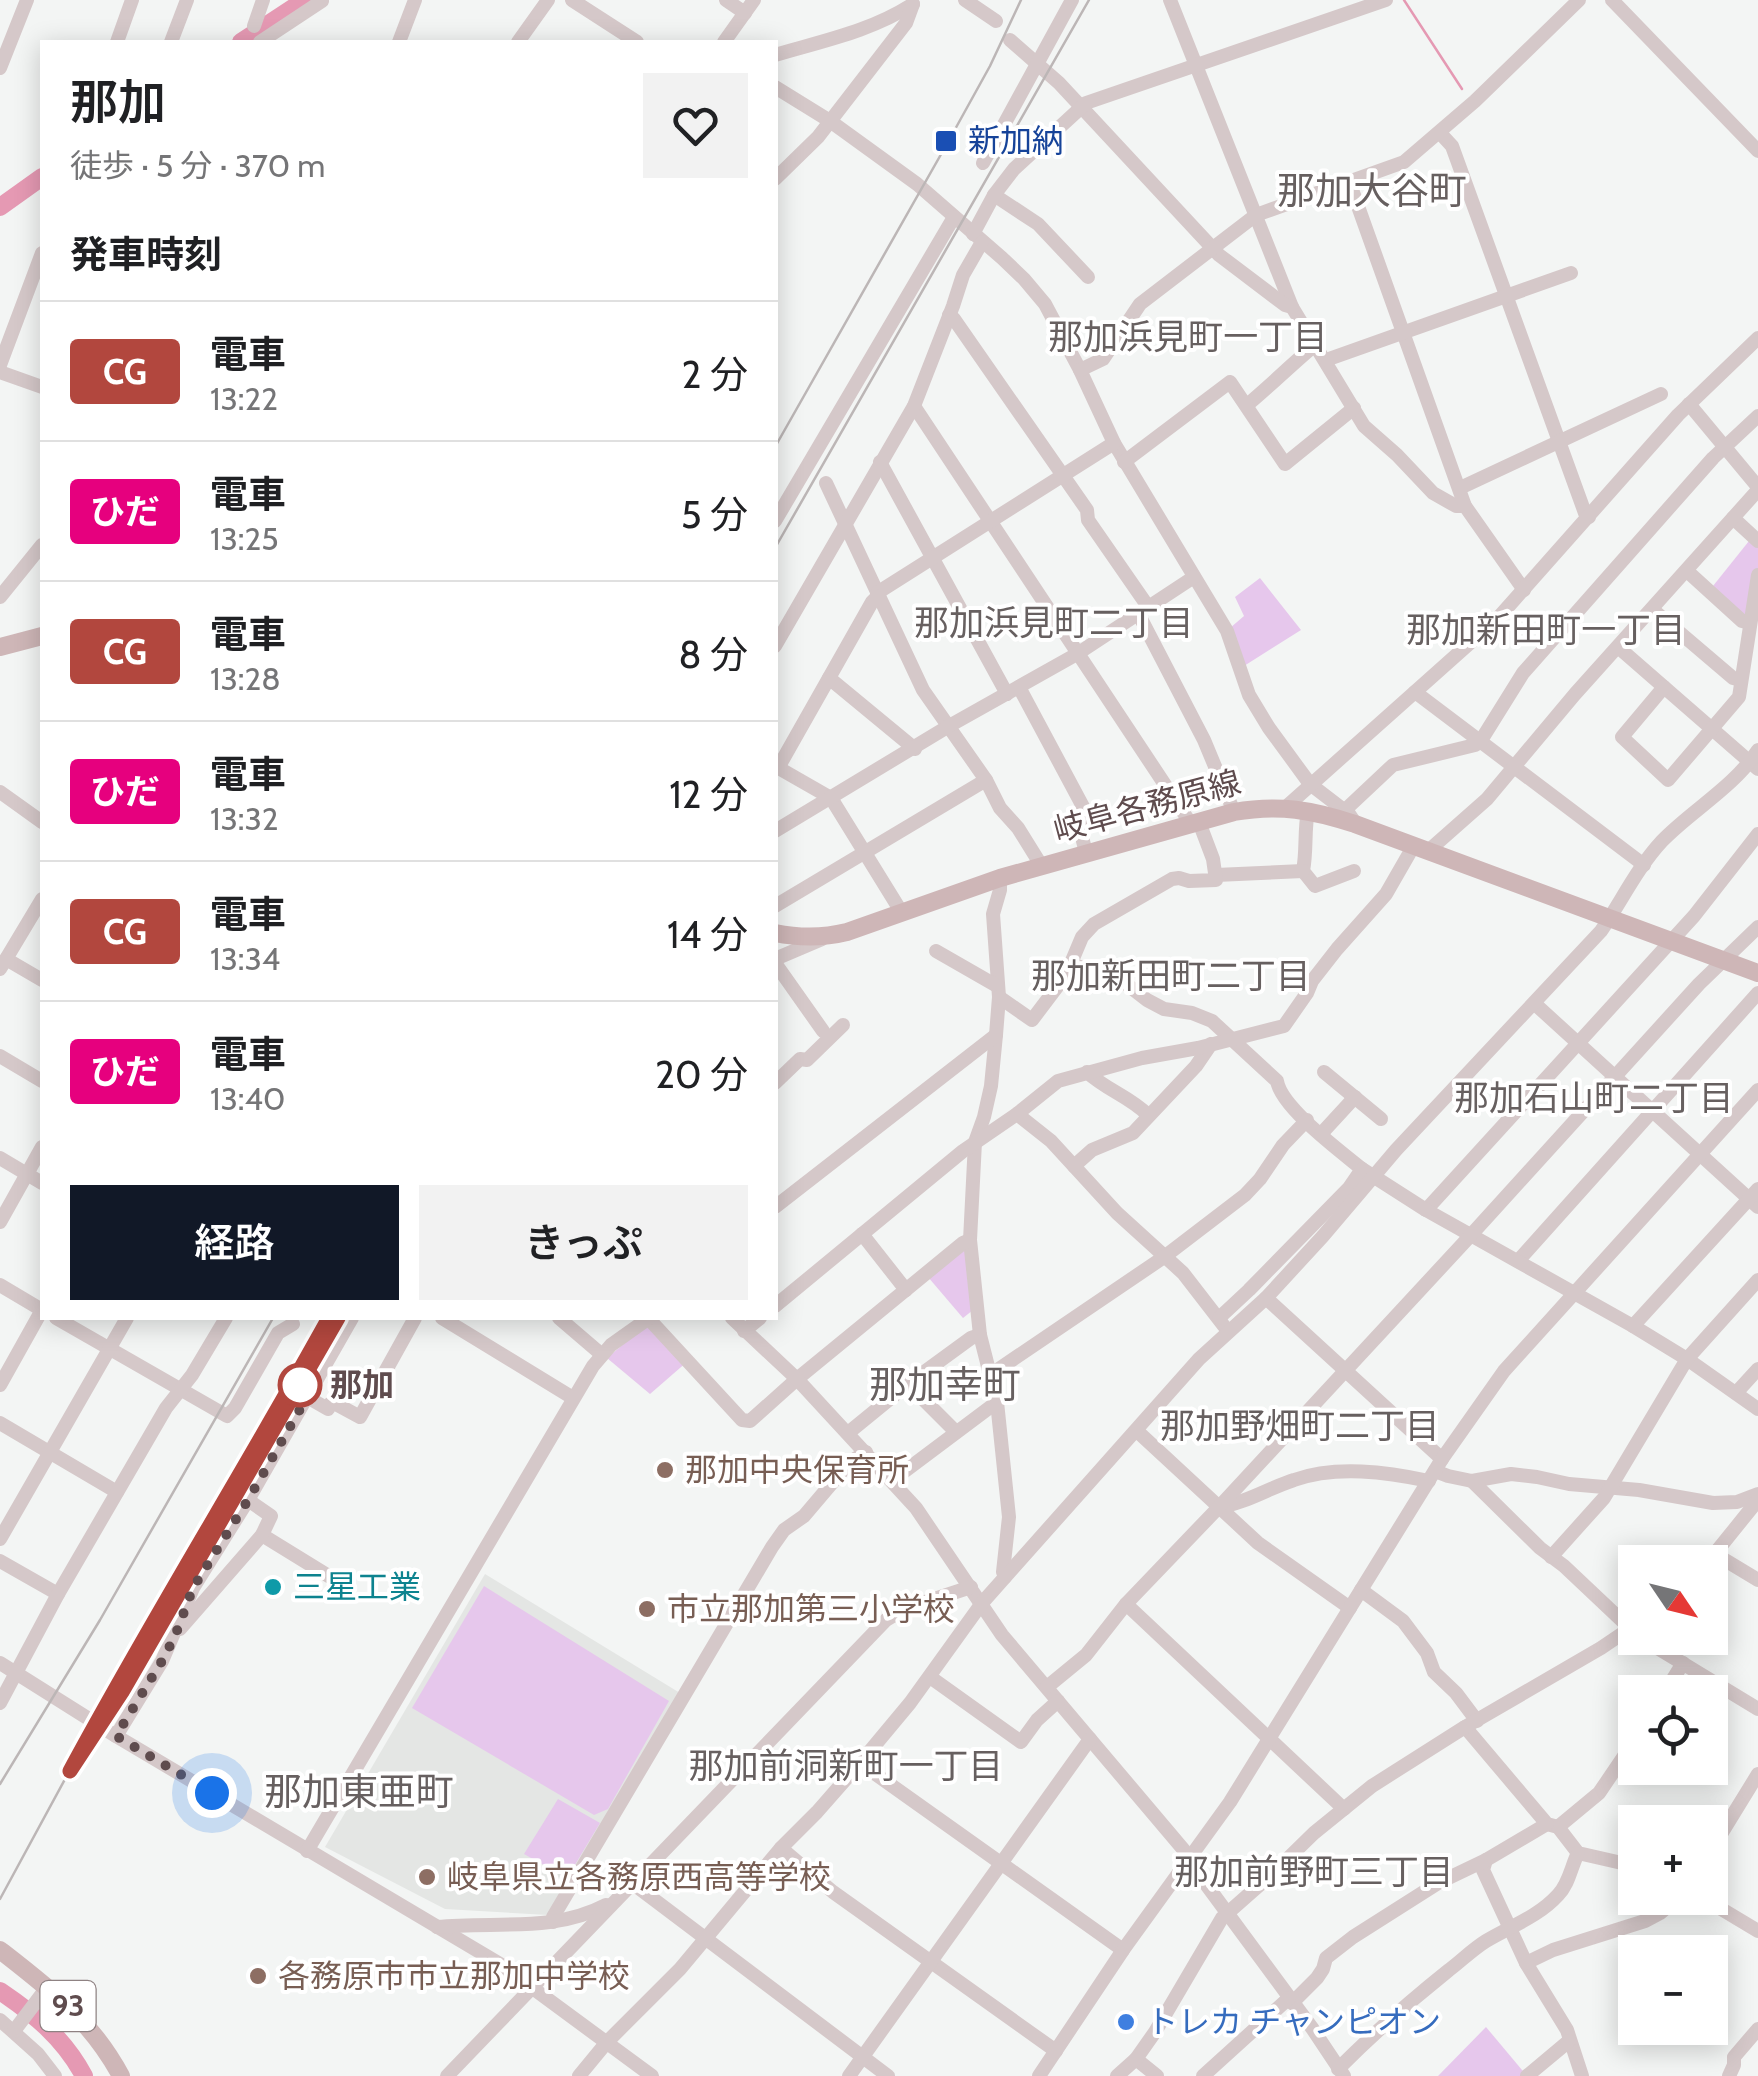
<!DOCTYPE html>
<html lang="ja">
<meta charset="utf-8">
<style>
:root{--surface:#fff;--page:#f2f2f2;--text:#202124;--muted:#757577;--line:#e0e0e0;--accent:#111827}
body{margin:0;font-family:Cabin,"Noto Sans JP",sans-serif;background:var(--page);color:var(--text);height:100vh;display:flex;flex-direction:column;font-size:38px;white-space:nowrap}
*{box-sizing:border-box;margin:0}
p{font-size:32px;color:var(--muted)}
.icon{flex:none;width:55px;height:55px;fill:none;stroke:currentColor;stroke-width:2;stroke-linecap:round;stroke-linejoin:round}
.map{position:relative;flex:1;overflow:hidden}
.panel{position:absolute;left:40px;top:40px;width:738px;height:1280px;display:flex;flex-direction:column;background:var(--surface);border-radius:0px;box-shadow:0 5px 25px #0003}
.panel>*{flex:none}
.badge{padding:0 20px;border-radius:8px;font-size:35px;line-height:65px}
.needle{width:65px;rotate:125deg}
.fabs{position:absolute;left:1618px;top:1545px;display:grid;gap:20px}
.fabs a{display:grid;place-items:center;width:110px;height:110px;border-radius:0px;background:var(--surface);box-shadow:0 5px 25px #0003;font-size:50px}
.you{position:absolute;width:50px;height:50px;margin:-25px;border:8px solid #fff;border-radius:50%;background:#1a73e8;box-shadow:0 0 0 15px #1a73e833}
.map>.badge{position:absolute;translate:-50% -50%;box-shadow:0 0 0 5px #fff}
h2{padding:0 30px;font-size:38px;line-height:90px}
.round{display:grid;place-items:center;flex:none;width:105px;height:105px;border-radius:0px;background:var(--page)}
.overview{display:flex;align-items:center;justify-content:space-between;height:170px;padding:0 30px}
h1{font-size:48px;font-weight:600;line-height:75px}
.cta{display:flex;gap:20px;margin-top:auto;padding:20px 30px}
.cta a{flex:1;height:115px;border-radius:0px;background:var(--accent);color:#fff;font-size:40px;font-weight:600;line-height:115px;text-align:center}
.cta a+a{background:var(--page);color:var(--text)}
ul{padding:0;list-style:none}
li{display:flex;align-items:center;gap:30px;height:140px;padding:0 30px;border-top:2px solid var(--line)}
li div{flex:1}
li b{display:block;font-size:38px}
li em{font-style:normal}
li .badge{min-width:110px;font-weight:700;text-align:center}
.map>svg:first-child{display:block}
.education{fill:#e4e6e4}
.green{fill:#e6c7ec}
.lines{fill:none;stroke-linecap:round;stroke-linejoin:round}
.stream{stroke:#e599b3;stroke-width:2.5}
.river{stroke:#e599b3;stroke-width:18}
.minor{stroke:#d5c8c9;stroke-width:14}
.major{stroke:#ceb6b7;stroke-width:18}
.rail{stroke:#bcb6b6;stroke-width:2.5}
.line-casing{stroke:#fff;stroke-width:22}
.line{stroke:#b2473e;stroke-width:15}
.walk{stroke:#5f4c4e;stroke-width:10;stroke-dasharray:0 18}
.transit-dot{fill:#1a4fb4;stroke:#fff;stroke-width:4}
.stop-dot{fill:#fff;stroke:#b2473e;stroke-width:5}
.education-dot{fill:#8d6e63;stroke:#fff;stroke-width:4}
.culture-dot{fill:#0f9aa8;stroke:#fff;stroke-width:4}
.shop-dot{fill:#3f7fe0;stroke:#fff;stroke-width:4}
.labels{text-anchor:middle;stroke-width:8;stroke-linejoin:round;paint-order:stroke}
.shield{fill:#fff;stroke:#8f8283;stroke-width:2.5}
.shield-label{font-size:30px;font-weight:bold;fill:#5f4c4e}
.transit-label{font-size:32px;fill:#164399;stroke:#fff;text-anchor:start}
.street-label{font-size:32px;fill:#5f4c4e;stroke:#fff}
.stop-label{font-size:32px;font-weight:bold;fill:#5f4c4e;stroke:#fff;text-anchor:start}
.education-label{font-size:32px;fill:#785e54;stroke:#fff;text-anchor:start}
.culture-label{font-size:32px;fill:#0d838f;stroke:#fff;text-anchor:start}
.shop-label{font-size:32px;fill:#366cbe;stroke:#fff;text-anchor:start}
.neighbourhood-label{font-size:35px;fill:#676060;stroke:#fff}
.quarter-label{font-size:38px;fill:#676060;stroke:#fff}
</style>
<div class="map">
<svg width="1758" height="2076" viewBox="0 0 1758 2076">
<rect width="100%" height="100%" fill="#f3f5f4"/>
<polygon class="education" points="485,1574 680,1693 548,1915 445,1909 325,1847"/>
<g class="green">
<polygon points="1753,536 1758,541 1758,575 1750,623 1709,591"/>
<polygon points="1260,578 1301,630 1244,666 1230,628 1244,616 1235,597"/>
<polygon points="970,1243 973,1310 963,1318 928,1277"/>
<polygon points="651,1321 688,1361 650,1394 607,1358"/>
<polygon points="484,1586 669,1701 608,1809 594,1815 412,1708"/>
<polygon points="558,1799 600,1823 567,1878 524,1854"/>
<polygon points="1486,2027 1527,2076 1438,2076"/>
</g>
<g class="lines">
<polyline class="stream" points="1404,0 1462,89"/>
<g class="river">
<polyline points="241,42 305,0"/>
<polyline points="0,207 42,177"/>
<path d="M0 1991C34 2014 64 2038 84 2076"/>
</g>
<g class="minor">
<polyline points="572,0 637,42"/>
<polyline points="726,0 745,13"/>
<polyline points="965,0 996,21"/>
<polyline points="1170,0 1292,307 1364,426 1397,455 1433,493 1456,506 1465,506"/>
<polyline points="1612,0 1758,151"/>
<polyline points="254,26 263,0"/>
<polyline points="1010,40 1059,83 1219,255 1285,305 1292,307"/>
<polyline points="117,42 132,0"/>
<polyline points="171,42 187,0"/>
<polyline points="260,42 322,1"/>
<polyline points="399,42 415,0"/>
<polyline points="518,42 548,0"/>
<polyline points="724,42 754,0"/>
<path d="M775 55C822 41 872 31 913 4"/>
<polyline points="0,68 27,0"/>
<polyline points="775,87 830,121 917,184 1002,258 1024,279 1045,304 1080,370 1114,443 1227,631 1249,695 1269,728 1310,784 1349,814 1355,823"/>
<polyline points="1440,133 1452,146 1585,513 1589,517"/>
<polyline points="983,163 1072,0"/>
<polyline points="775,179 818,137 906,23 913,4"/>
<polyline points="1349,181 1465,506 1524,590"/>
<polyline points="994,195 1038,224 1088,277"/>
<polyline points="973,234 994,195 1014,169 1086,103 1386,0"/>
<polyline points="949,315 954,319 1087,510 1088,520 1149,608"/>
<polyline points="1326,360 1571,273"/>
<polyline points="0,365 42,253"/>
<polyline points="1080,370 1103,359 1140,304 1256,215 1404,162 1475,101 1579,0"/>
<polyline points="0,372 42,387"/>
<polyline points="1689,404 1758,487"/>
<path d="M1247 405C1271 385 1292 364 1316 344"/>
<polyline points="914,406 1191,824"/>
<polyline points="880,462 1007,694"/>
<polyline points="1124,462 1230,382 1285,464 1354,408"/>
<polyline points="826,483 923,690 986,780 1000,808 1018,828 1041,865"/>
<polyline points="1460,488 1661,394"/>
<polyline points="1733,518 1758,541"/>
<polyline points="775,521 954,217"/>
<polyline points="1687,571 1742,621 1750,623"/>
<polyline points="877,593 1114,443"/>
<polyline points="0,597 42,545"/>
<polyline points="1652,609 1733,678 1741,680"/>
<polyline points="1139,615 1204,740 1234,812"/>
<polyline points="775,646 914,406 953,306 963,275 982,242"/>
<polyline points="1618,647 1758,769"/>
<polyline points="829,678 915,749"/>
<polyline points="1019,687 1088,816 1078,821 1086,853"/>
<polyline points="1664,687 1622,737 1668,780 1739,697 1758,575"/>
<polyline points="1415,692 1644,865"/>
<polyline points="775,766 831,798 902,913"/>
<polyline points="778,768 872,602 878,596"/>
<polyline points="0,792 42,822"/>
<polyline points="1286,807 1499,617 1678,415 1758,338"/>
<path d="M1308 811C1304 831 1307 850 1303 871L1315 886 1354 871"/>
<polyline points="1344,811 1393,765 1475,745 1480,742 1523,673 1713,458 1758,416"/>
<polyline points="775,831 949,726 1077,654 1194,577"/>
<polyline points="1427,852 1487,799 1575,694 1758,490"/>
<polyline points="1216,875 1303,871"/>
<polyline points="1000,878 1000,890 993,914 999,997 996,1035 991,1086 984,1117 975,1142 970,1240 980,1335 997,1402 1009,1517 1003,1572 1005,1577"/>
<polyline points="775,906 986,780"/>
<polyline points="936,951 997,986"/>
<polyline points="6,959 42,980"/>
<polyline points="775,959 822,939"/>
<polyline points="775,963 823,1031"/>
<path d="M1070 964 1120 979 1147 1000 1164 1009 1192 1013 1212 1021 1277 1081C1281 1107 1340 1151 1362 1169"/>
<polyline points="0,969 42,899"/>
<polyline points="999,997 1032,1020 1066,975 1082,937 1094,924 1172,879 1179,878 1189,881 1216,880 1213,859 1199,822"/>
<polyline points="1535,1004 1758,1207"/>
<polyline points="0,1056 42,1081"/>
<path d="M1087 1072C1106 1090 1129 1096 1148 1115"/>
<polyline points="1324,1072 1381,1119"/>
<polyline points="775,1083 800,1059 807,1060 843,1025"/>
<polyline points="1017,1114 1051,1141 1117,1213 1183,1273 1224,1326"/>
<polyline points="1321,1134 1355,1097"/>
<polyline points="0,1158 42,1183"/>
<polyline points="1074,1166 1092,1150 1133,1133 1196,1066 1211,1044"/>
<polyline points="775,1207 996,1035"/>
<polyline points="1426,1210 1694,916 1758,834"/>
<polyline points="0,1222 42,1147"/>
<polyline points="862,1234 906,1290"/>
<polyline points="1518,1261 1758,993"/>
<polyline points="0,1285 42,1310"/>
<polyline points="1266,1298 1442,1459"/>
<polyline points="775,1306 963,1151 1017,1114 1058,1081 1142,1058 1198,1048 1284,1026 1307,993 1312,981 1337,949 1386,894 1413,847"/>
<polyline points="56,1318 227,1416 235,1408 278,1333 293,1324"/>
<polyline points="442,1318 573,1398"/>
<polyline points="559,1318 601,1354"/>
<polyline points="648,1318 742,1420 750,1421 797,1379 963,1243 970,1240"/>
<polyline points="732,1318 797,1379 916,1508 1002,1635 1183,1849 1197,1872 1312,2028 1344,2076"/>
<polyline points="1219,1318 1249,1290 1349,1188 1362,1169 1426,1210 1633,1326 1687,1359 1758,1409"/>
<polyline points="1633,1326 1758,1189"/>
<polyline points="744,1331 760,1318"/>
<polyline points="990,1375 1164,1257 1245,1195 1260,1179 1283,1145 1307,1120"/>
<polyline points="908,1384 956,1432"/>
<polyline points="0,1385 42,1310"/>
<polyline points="1736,1393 1758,1369"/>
<polyline points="307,1397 328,1409 330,1404 336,1404 360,1417 415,1318"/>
<polyline points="0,1423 117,1492"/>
<polyline points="1137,1431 1258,1543 1350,1608"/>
<polyline points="848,1433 908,1384 971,1338 980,1335"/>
<polyline points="1435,1471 1448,1476 1472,1481 1511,1474 1537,1477 1569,1484 1639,1490 1713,1503 1737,1502 1758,1494"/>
<polyline points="893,1480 997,1402"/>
<polyline points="1472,1481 1540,1548 1564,1566 1635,1633"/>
<path d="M1219 1507C1246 1503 1269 1488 1294 1480 1336 1465 1387 1472 1429 1481"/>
<polyline points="262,1535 340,1583"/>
<polyline points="0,1539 127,1318"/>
<polyline points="1715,1554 1758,1580"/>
<polyline points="1551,1557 1604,1498 1687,1359 1758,1280"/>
<polyline points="0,1561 58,1594"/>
<polyline points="1708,1562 1758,1500"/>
<polyline points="1361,1590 1403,1621 1427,1653 1434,1672 1456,1693 1477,1721"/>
<polyline points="1126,1604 1344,1809"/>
<polyline points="180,1629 262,1535 271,1516 248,1500"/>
<polyline points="1641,1638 1758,1709"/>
<polyline points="0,1663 116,1736 500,1964 652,2076"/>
<polyline points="930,1677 1021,1742 1037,1720 1058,1701"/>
<polyline points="1047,1687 1086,1655 1126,1604 1219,1507 1471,1235 1699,984 1758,927"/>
<polyline points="1665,1692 1683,1663"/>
<polyline points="0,1703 58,1594 166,1408 192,1375 226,1318"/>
<polyline points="1465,1727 1547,1824 1558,1827 1578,1853 1635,1866"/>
<polyline points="116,1736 162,1661 193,1588 248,1500 352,1318"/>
<polyline points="860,1763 1123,1950"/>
<polyline points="1558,1827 1599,1793 1635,1740"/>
<polyline points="781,1848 833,1892 1056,2051"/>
<polyline points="307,1851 593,1366 611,1345 649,1318"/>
<polyline points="1710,1852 1758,1774"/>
<polyline points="1486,1860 1483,1870 1526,1963 1567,2030 1582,2076"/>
<polyline points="632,1883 888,2076"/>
<polyline points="1703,1898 1758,1931"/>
<polyline points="553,1922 553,1917 772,1547 784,1530 804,1516 849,1463 866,1452"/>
<path d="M437 1927C494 1921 553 1933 606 1905"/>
<polyline points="1526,1963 1553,1950 1645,1921 1660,1913 1678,1898"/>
<polyline points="1292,2003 1317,1978 1323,1969 1326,1958 1353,1937 1438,1883 1486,1860 1547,1824"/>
<polyline points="0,2020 38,2054 55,2076"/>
<polyline points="14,2031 48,1986"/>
<polyline points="1136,2059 1157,2076"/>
<path d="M1338 2069C1373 2034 1410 2001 1449 1970 1461 1961 1473 1949 1486 1941 1511 1926 1538 1917 1558 1895 1569 1884 1571 1867 1578 1853"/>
<polyline points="447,2076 886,1620 904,1609 971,1587"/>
<path d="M579 2076 607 2042 680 1969 781 1848 817 1812 860 1763 910 1703 982 1603 1199 1359 1266 1298 1323 1236 1396 1150 1601 931C1621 902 1637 868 1662 841 1692 810 1734 787 1758 750"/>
<polyline points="849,2076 1090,1739"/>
<polyline points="1039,2076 1123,1950 1230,1802 1442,1459 1504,1371 1758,1090"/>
<polyline points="1117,2076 1136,2059 1155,2032 1222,1918 1273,1873 1314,1833 1372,1786 1465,1727 1601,1648 1635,1625"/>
<polyline points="1203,2076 1289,1998"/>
<polyline points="1527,2076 1569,2041"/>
<polyline points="1729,2076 1734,2065 1734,2057 1758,2029"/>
</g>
<g class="major">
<polyline points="0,647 42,636"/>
<path d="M775 933C800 938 823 938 847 932L1000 878 1234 812C1280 804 1312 810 1355 824L1758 973"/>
<path d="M0 1950C49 1988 91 2020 121 2076"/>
</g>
<g class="rail">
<polyline points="775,447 948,142 990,66 1021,0"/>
<polyline points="775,548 1089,0"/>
<polyline points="0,1784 100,1620 273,1318"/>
<polyline points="0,1899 115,1687 294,1382 329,1318"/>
</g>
</g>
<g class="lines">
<defs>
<path id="line" d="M329 1318C245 1470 153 1617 70 1771L122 1692 338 1318"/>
</defs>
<use href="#line" class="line-casing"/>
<use href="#line" class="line"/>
<polyline class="walk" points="212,1793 116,1736 162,1661 175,1636 193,1588 248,1500 307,1397 300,1385"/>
</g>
<rect class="transit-dot" x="934" y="129" width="24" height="24" rx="5"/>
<circle class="stop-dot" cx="300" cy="1385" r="20"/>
<g class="education-dot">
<circle cx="665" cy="1470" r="10"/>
<circle cx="647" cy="1609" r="10"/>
<circle cx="427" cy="1877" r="10"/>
<circle cx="258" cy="1976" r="10"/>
</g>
<circle class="culture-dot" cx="273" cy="1587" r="10"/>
<circle class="shop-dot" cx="1126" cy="2022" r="10"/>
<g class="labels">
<rect class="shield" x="40.5" y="1981" width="55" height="50" rx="8"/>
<g class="shield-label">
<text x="68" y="2016">93</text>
</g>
<g class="transit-label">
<text x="968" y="152">新加納</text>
</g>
<g class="street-label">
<text transform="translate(1147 806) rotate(-15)" y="11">岐阜各務原線</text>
</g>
<g class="stop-label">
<text x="330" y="1396">那加</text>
</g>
<g class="education-label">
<text x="685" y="1481">那加中央保育所</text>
<text x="667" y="1620">市立那加第三小学校</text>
<text x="447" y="1888">岐阜県立各務原西高等学校</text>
<text x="278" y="1987">各務原市市立那加中学校</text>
</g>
<g class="culture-label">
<text x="293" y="1598">三星工業</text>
</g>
<g class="shop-label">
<text x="1146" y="2033">トレカ チャンピオン</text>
</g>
<g class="neighbourhood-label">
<text x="1188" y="349">那加浜見町一丁目</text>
<text x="1054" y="635">那加浜見町二丁目</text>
<text x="1546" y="642">那加新田町一丁目</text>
<text x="1171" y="988">那加新田町二丁目</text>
<text x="1594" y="1110">那加石山町二丁目</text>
<text x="1300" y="1438">那加野畑町二丁目</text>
<text x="846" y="1778">那加前洞新町一丁目</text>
<text x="1314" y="1884">那加前野町三丁目</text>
</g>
<g class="quarter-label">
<text x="1372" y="204">那加大谷町</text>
<text x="945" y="1398">那加幸町</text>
<text x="359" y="1805">那加東亜町</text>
</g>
</g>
</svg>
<div class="fabs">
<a><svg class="needle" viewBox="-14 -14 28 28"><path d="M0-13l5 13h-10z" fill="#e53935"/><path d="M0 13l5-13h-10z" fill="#757577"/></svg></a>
<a><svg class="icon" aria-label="locate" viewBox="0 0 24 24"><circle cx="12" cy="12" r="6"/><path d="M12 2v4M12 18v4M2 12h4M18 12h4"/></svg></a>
<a>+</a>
<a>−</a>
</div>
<div class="you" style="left:212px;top:1793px"></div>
<section class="panel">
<div class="overview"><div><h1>那加</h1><p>徒歩 · 5 分 · 370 m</p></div><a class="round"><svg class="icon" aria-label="heart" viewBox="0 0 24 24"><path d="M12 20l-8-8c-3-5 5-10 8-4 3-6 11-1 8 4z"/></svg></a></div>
<h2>発車時刻</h2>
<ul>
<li><span class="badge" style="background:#b2473e;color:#fff">CG</span><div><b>電車</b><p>13:22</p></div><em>2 分</em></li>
<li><span class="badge" style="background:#e6007e;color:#fff">ひだ</span><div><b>電車</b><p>13:25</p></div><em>5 分</em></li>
<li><span class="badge" style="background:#b2473e;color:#fff">CG</span><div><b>電車</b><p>13:28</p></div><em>8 分</em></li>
<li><span class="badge" style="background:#e6007e;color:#fff">ひだ</span><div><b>電車</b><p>13:32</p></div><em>12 分</em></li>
<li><span class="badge" style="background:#b2473e;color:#fff">CG</span><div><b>電車</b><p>13:34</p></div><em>14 分</em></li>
<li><span class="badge" style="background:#e6007e;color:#fff">ひだ</span><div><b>電車</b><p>13:40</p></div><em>20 分</em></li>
</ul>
<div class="cta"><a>経路</a><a>きっぷ</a></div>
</section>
</div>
